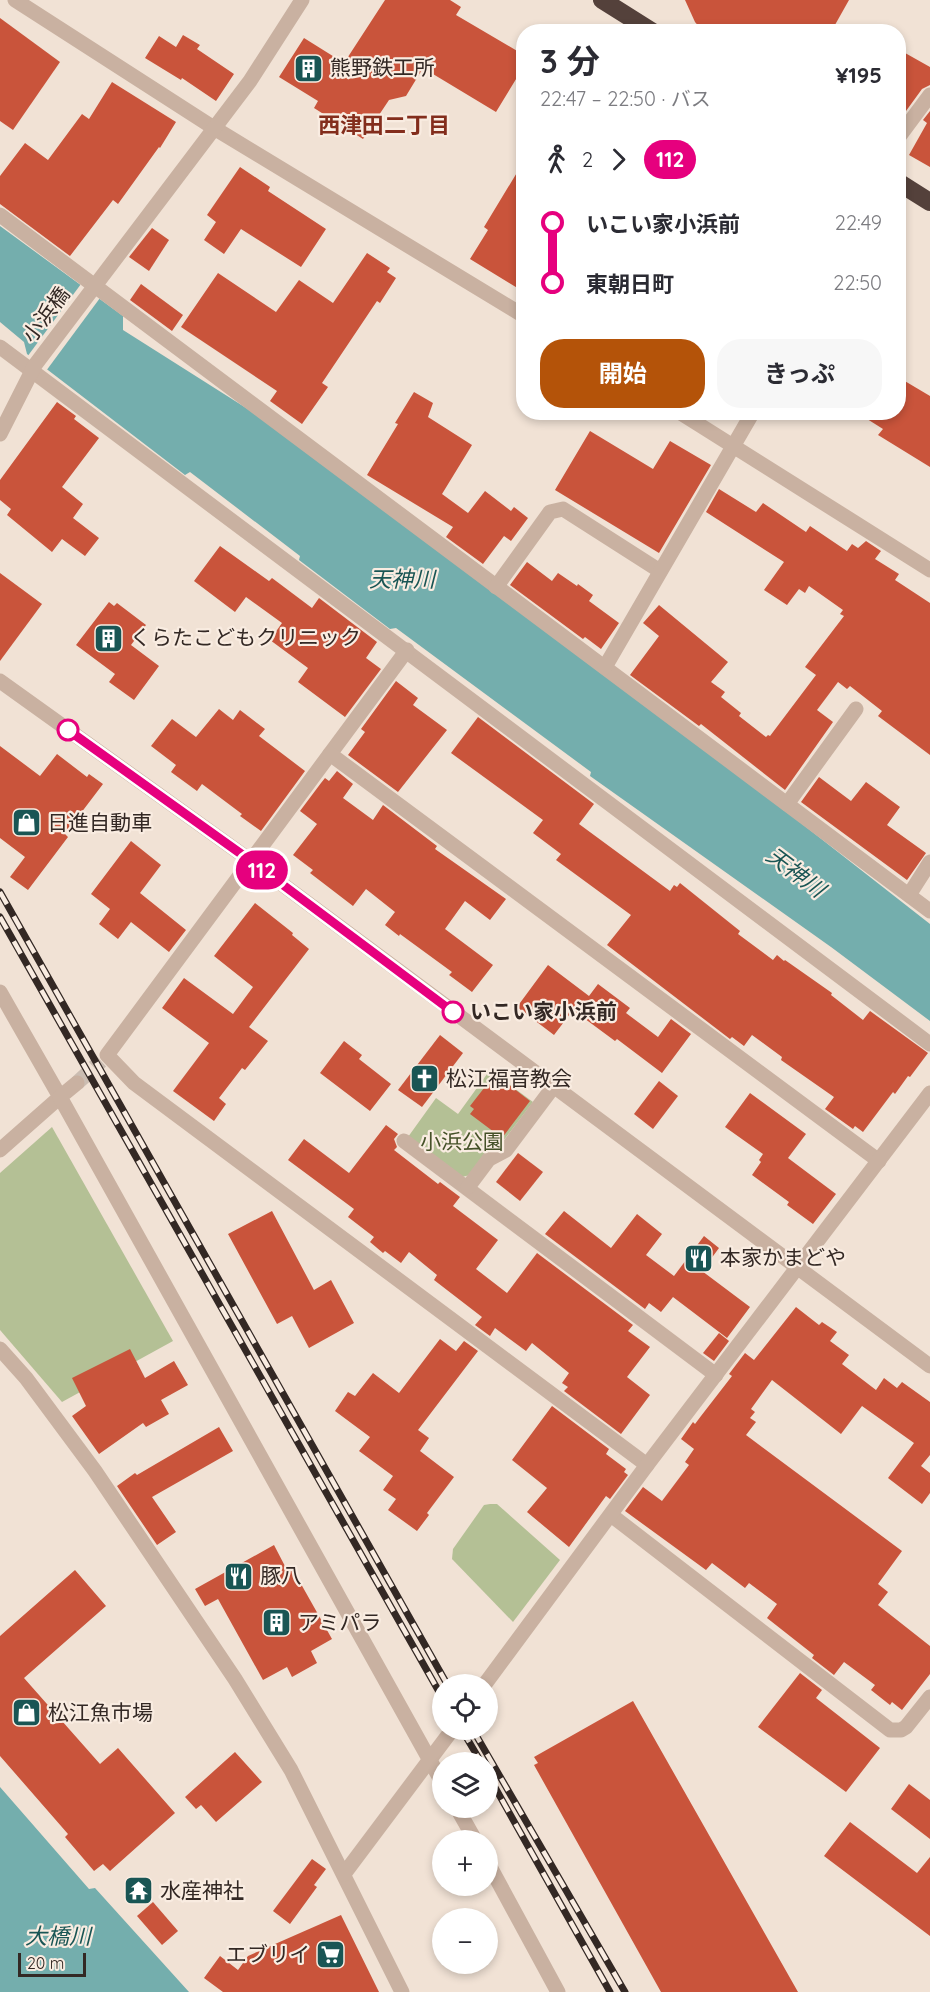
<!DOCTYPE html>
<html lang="ja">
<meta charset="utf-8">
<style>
:root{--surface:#fff;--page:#f7f7f7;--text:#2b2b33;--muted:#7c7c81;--accent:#b45309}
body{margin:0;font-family:Quicksand,"Noto Sans JP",sans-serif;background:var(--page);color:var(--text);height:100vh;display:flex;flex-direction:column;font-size:22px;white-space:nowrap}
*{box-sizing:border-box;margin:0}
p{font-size:20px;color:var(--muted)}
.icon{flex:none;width:33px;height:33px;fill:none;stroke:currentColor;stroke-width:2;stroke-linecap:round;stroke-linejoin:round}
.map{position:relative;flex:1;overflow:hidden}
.details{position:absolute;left:516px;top:24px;width:390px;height:396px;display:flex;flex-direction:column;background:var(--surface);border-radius:24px;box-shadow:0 3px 9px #0003}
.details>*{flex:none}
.badge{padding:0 12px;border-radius:20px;font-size:21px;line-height:39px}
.buttons{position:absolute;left:432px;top:1674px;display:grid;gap:12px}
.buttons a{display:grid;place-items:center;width:66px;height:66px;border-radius:50%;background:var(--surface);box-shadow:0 3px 9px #0003;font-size:30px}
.scale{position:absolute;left:18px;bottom:15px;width:68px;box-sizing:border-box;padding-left:6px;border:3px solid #332824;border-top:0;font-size:16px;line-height:21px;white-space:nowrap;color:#332824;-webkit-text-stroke:4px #f9ece1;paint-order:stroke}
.map>.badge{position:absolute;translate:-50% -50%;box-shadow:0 0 0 3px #fff}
.legs{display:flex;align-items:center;gap:9px;height:66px;padding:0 24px;font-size:20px}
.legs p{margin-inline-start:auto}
.head{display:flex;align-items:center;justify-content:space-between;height:102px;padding:0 24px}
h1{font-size:33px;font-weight:700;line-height:45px}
.primary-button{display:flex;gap:12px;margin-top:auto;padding:12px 24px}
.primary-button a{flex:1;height:69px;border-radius:24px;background:var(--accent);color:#fff;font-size:24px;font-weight:700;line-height:69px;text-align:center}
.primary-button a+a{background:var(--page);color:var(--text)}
ul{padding:0 24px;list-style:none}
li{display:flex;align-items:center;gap:21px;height:60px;font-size:22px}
li i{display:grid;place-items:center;width:9px;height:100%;margin:0 8px;background:currentColor}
li i::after{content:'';width:15px;height:15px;margin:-8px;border:4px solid;border-radius:50%;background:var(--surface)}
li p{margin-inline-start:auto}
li:first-child i{background:linear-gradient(#0000 50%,currentColor 0)}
li:last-child i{background:linear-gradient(currentColor 50%,#0000 0)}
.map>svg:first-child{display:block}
.green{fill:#b4c095}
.water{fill:#74aead}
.pier{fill:#f1e2d5}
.building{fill:#c9543b}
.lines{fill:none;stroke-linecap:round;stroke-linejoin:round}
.minor-tunnel{stroke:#cbbdb2;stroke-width:15;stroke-dasharray:15 8;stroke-linecap:butt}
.minor{stroke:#c9b1a1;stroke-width:15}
.highway{stroke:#54413b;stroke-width:18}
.rail-casing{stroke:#332824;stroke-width:7}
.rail{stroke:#f9ece1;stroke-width:4.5;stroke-dasharray:14;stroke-linecap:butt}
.line-1-casing{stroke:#fff;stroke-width:14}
.line-1{stroke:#e6007e;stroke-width:9}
.stop-1-dot{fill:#fff;stroke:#e6007e;stroke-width:3}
.labels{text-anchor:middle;stroke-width:4.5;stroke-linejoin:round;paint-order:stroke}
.poi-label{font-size:21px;fill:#332824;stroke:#f9ece1;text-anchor:start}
.street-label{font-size:21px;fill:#332824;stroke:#f9ece1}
.stop-label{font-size:21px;font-weight:bold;fill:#332824;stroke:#f9ece1;text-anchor:start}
.park-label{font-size:21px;fill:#455128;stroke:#f9ece1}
.neighbourhood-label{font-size:22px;font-weight:bold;fill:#832d1c;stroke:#f9ece1}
.water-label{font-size:22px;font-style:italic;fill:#195554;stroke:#f9ece1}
</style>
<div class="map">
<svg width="930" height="1992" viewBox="0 0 930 1992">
<rect width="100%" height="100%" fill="#f1e2d5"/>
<g class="green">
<polygon points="490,1070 533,1102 497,1149 474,1174 462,1177 408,1137 436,1098 458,1114"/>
<polygon points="52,1127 173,1341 62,1402 0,1330 0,1173"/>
<polygon points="490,1504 497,1504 560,1560 513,1622 452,1559 453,1549 484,1505"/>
</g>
<g class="water">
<polygon points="0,226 123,316 123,330 281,430 750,783 930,924 930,1021 831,947 590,776 591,772 396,628 390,629 299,560 300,556 190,472 185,475 27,354 24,342 0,322"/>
<polygon points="0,1787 89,1889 95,1888 189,1992 0,1992"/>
</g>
<polygon class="pier" points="81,284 100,298 46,371 27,357"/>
<g class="building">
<polygon points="385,0 450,0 461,7 456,15 524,55 524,66 496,112 423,68 406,96 389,100 363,139 314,108 318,101 279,77 304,38 344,63"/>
<polygon points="685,0 849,0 831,32 707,30 700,28 695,22"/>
<polygon points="0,18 60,62 13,130 0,121"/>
<polygon points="183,35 200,45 197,49 234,74 216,101 182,78 181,80 145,58 159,36 176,47"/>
<polygon points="898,49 930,67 930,85 922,89 906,111 898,106"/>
<polygon points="112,82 176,122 160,148 159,147 118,204 113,200 70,256 0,204 0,176 25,143 48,160 82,114 89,119"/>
<polygon points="930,111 930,167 909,155 927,123 923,120"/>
<polygon points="524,161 524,292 470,259 488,230 484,227"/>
<polygon points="240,167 270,187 268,191 326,229 301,267 241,229 224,254 204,240 216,222 207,215"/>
<polygon points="152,228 169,240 149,271 129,257"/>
<polygon points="367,253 390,268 387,272 396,278 380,303 377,301 322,383 328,387 302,424 270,401 277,391 181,327 218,273 276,312 299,280 333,303"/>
<polygon points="141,284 183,315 172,331 130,300"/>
<polygon points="898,377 930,396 930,467 878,435 883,429 856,412 898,412"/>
<polygon points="414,392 433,403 428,417 472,445 442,494 468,513 485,491 511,511 514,507 528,518 511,541 504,536 483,564 446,537 453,527 367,475 398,424 395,423"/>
<polygon points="57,402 76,416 74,419 99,438 62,487 83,504 73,518 99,538 85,556 62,539 52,552 7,515 11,509 0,500 0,480"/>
<polygon points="590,431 653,469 670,441 711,465 659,553 555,490"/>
<polygon points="719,489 756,512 763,503 806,532 810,526 847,551 852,544 858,548 866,541 881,551 875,559 899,574 895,580 930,603 930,755 878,716 882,711 850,686 847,689 838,682 817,710 833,722 785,790 701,724 699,726 630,675 659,636 643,623 659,605 728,662 711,682 725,692 721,697 741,713 739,716 766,737 768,735 770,736 816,675 805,667 844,616 840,614 843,610 809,586 805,593 799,589 787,605 764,590 784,562 706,512"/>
<polygon points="220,546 269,581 272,578 312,608 319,598 377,642 366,658 381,669 345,717 298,682 308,668 270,640 282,623 246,597 235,612 194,581"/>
<polygon points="527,562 552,581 558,573 577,586 578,584 593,595 589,601 619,623 601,649 585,637 583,639 510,585"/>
<polygon points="0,573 42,604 0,661"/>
<polygon points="109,602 114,606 117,603 146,625 131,645 159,666 134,700 109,682 115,674 76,645"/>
<polygon points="396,681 418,698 413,705 447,730 398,792 348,755 365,732 361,729"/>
<polygon points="219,709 233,720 240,710 265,729 259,736 305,771 261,831 240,816 242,814 202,784 197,791 171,772 176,765 151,746 172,719 196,737"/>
<polygon points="478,717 594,804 579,824 670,891 674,885 677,887 680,883 740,931 738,934 773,960 777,955 784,961 785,960 832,993 831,995 863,1020 870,1011 928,1053 910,1077 908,1076 895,1094 893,1092 863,1132 855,1126 853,1129 825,1109 834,1097 781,1060 782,1057 752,1035 744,1046 732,1037 730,1039 607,945 631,915 556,860 561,854 533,833 543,820 451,753"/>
<polygon points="0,746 40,776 57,754 87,777 89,774 103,784 65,834 68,837 28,890 10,877 25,857 0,838"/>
<polygon points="337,771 353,784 343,798 373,820 383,805 437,846 435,849 506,899 490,920 465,901 445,929 493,965 472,992 449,975 452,972 400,934 399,936 385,925 395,912 366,889 353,906 310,873 313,870 293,855 317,824 300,811 321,783 325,778 329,781"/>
<polygon points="819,777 851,801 866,782 900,807 887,825 926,853 907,880 801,802"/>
<polygon points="131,841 161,865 140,893 186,930 169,952 131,922 118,939 99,924 110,909 91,894"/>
<polygon points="255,903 293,933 292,935 309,949 249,1027 268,1041 245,1070 242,1068 219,1098 226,1104 214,1121 173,1091 209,1043 162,1008 184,978 233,1014 253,987 214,956"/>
<polygon points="548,965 589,996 598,984 630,1008 626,1013 658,1037 671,1019 691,1034 662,1073 617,1039 615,1041 573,1010 554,1035 517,1007"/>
<polygon points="440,1035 463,1053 422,1107 398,1090"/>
<polygon points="344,1041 362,1055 359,1059 391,1084 370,1111 320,1073"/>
<polygon points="495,1074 530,1101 502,1138 470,1114 474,1109 470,1106"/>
<polygon points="659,1081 678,1096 653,1129 634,1114"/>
<polygon points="750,1093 806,1134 788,1158 836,1194 813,1224 787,1205 789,1202 752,1175 761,1162 759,1160 763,1154 725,1127"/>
<polygon points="386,1125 398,1134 394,1139 397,1147 394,1150 438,1184 440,1182 460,1197 453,1206 498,1240 476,1269 507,1293 537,1253 633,1325 628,1331 650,1347 627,1377 650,1395 621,1434 564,1391 568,1387 562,1383 569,1373 532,1343 526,1351 495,1328 490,1336 475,1325 482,1317 434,1280 437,1275 409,1252 401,1263 385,1251 383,1253 370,1242 374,1237 348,1217 354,1209 288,1160 304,1139 349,1173"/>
<polygon points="518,1153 543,1172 520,1201 496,1182"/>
<polygon points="272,1211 314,1290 331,1280 354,1323 309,1348 292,1316 277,1324 228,1234"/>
<polygon points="564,1211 611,1248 637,1214 662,1234 646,1255 674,1276 704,1236 719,1248 702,1271 750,1307 727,1338 673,1297 661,1312 649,1303 645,1309 545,1234"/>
<polygon points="796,1307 819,1325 822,1322 837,1332 830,1341 849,1355 842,1364 876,1390 884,1378 897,1388 902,1382 930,1402 930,1455 921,1466 930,1473 930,1493 922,1504 888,1478 914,1443 862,1406 841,1434 772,1380 751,1409 755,1412 750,1418 756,1422 746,1435 902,1551 878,1584 888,1592 878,1605 930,1646 930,1674 902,1710 892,1702 890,1705 871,1690 875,1685 844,1662 834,1675 812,1658 814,1655 767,1618 777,1604 749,1583 745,1588 712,1563 706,1570 625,1511 643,1487 662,1501 689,1465 685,1462 694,1449 681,1439 693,1422 695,1424 701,1416 732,1376 729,1374 745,1353 754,1360"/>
<polygon points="719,1333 729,1341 714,1361 703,1353"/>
<polygon points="440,1339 456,1351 464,1341 478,1351 418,1430 429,1438 420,1451 454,1477 427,1513 429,1515 417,1531 388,1510 396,1499 383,1490 393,1476 359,1451 370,1437 335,1411 348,1392 355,1396 373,1373 399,1393"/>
<polygon points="130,1349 145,1378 174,1361 188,1385 161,1400 169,1414 146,1427 143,1423 99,1454 72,1416 86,1406 72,1378"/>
<polygon points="552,1406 609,1449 606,1454 626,1469 624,1472 628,1475 610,1499 606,1496 569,1547 527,1512 547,1488 512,1460"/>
<polygon points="219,1427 233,1451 152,1497 176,1532 157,1545 117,1486 135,1473 137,1475"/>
<polygon points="274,1545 287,1570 292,1568 332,1639 311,1651 317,1663 292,1677 287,1667 263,1680 218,1599 205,1606 195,1589"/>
<polygon points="75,1570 106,1606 24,1678 100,1764 118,1748 175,1813 110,1871 103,1864 94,1871 65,1837 68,1834 0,1756 0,1636"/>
<polygon points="800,1673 822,1690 816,1698 880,1748 846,1792 758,1727"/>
<polygon points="633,1701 798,1992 661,1992 534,1765 538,1763 534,1757"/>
<polygon points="235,1752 262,1782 216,1822 201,1805 196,1809 185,1797"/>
<polygon points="909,1784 930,1800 930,1839 891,1809"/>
<polygon points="850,1822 917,1873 930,1857 930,1936 824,1856"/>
<polygon points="312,1859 326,1869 314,1885 317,1887 290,1924 273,1911"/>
<polygon points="153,1902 178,1931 162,1945 137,1916"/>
<polygon points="341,1915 379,1992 223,1992 204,1978 220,1956 238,1970 248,1956"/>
</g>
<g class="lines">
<polyline class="minor-tunnel" points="77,1083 101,1061"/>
<g class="minor">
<polyline points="15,0 214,128 524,316"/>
<polyline points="898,138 930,95"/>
<polyline points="0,215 930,911"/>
<polyline points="0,347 930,1044"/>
<polyline points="679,412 930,570"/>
<polyline points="0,434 35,365 250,81 302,0"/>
<polyline points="496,587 550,512 563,509 660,571"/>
<polyline points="407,650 107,1055 134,1083 647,1465"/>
<polyline points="605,667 753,412"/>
<polyline points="0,681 251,861 930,1366"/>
<polyline points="330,754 879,1161"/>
<polyline points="787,804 856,709"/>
<polyline points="909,895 930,862"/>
<polyline points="0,992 60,1097 0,1150"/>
<polyline points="77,1083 60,1097 442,1782"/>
<polyline points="404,1141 716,1375"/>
<polyline points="468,1187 489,1159 506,1150 554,1086"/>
<polyline points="0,1349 26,1378 95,1471 235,1679 291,1770 402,1992"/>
<polyline points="611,1515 890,1730 901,1730 906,1727 930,1697"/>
<polyline points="485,1684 647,1465 930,1093"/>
<polyline points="457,1808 475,1840"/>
<polyline points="488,1863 558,1992"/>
<polyline points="344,1874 452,1730"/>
</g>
<g class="highway">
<polyline points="602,0 653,32"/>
<polyline points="898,182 930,202"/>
</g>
<defs>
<g id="rail">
<polyline points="0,892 447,1684"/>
<polyline points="0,917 442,1697"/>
<polyline points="462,1730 481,1762"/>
<polyline points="473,1730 625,1992"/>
<polyline points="488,1775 610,1992"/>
</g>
</defs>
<use href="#rail" class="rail-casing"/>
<use href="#rail" class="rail"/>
</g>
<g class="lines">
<defs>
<polyline id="line-1" points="68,730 251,861 453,1012"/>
</defs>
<use href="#line-1" class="line-1-casing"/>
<use href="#line-1" class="line-1"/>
</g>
<defs>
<symbol id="building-square" viewBox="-11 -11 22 22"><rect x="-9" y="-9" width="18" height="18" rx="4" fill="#195554" stroke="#f9ece1"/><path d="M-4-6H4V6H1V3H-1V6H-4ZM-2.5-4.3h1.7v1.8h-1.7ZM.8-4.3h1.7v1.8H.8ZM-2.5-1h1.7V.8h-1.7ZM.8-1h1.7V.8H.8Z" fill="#fff"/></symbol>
<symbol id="shop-square" viewBox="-11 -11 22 22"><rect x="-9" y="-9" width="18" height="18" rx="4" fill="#195554" stroke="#f9ece1"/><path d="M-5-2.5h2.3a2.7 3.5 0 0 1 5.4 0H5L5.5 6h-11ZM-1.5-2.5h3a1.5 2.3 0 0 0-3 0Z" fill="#fff"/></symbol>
<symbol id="church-square" viewBox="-11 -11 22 22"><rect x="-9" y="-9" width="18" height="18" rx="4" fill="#195554" stroke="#f9ece1"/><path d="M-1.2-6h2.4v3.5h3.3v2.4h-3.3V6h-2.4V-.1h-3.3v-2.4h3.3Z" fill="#fff"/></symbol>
<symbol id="restaurant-square" viewBox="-11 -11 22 22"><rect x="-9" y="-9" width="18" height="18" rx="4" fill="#195554" stroke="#f9ece1"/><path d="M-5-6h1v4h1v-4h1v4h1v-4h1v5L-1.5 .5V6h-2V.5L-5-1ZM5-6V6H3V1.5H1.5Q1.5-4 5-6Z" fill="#fff"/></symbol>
<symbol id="temple-square" viewBox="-11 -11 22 22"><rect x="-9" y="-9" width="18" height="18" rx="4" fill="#195554" stroke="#f9ece1"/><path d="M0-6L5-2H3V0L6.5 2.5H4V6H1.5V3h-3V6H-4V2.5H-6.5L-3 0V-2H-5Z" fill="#fff"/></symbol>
<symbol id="supermarket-square" viewBox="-11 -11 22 22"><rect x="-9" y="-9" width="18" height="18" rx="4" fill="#195554" stroke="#f9ece1"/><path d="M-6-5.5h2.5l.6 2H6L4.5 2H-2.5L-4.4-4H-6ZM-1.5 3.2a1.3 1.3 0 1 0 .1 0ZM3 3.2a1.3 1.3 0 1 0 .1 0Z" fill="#fff"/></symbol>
</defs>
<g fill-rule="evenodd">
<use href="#building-square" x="292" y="52" width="33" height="33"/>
<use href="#building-square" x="92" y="622" width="33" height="33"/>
<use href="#shop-square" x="10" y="806" width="33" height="33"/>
<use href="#church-square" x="408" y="1062" width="33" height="33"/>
<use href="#restaurant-square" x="682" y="1242" width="33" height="33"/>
<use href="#restaurant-square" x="222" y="1560" width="33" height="33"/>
<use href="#building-square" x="260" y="1606" width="33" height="33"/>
<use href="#shop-square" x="10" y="1696" width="33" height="33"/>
<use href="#temple-square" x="122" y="1874" width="33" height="33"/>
<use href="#supermarket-square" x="314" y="1938" width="33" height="33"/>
</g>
<g class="stop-1-dot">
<circle cx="68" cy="730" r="10"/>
<circle cx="453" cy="1012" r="10"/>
</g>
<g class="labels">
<g class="poi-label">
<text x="330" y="75">熊野鉄工所</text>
<text x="130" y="645">くらたこどもクリニック</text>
<text x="47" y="830">日進自動車</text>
<text x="446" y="1086">松江福音教会</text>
<text x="720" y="1265">本家かまどや</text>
<text x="260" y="1583">豚八</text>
<text x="298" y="1630">アミパラ</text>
<text x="48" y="1720">松江魚市場</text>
<text x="160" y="1898">水産神社</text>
<text x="310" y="1962" text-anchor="end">エブリイ</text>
</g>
<g class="street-label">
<text transform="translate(46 315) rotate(-53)" y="7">小浜橋</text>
</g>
<g class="stop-label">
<text x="470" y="1019">いこい家小浜前</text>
</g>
<g class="park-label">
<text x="462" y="1149">小浜公園</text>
</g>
<g class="neighbourhood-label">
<text x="384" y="133">西津田二丁目</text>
</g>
<g class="water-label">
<text x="402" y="587">天神川</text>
<text transform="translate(796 872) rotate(37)" y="8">天神川</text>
<text x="58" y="1944">大橋川</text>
</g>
</g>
</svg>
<div class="buttons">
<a><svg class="icon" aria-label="locate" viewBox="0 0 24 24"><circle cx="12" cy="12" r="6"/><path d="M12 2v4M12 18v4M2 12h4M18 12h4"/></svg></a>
<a><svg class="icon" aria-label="layers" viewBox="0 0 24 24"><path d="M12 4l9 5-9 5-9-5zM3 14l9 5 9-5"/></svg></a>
<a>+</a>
<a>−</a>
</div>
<div class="scale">20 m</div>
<b class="badge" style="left:262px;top:870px;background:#e6007e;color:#fff">112</b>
<section class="details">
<div class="head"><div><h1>3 分</h1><p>22:47 – 22:50 · バス</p></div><b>¥195</b></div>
<div class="legs"><svg class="icon" aria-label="walk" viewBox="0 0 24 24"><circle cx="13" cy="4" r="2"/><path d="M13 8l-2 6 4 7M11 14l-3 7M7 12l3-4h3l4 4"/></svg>2<svg class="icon" aria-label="forward" viewBox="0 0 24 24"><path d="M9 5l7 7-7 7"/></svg><b class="badge" style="background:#e6007e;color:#fff">112</b></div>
<ul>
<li><i style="color:#e6007e"></i><b>いこい家小浜前</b><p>22:49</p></li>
<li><i style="color:#e6007e"></i><b>東朝日町</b><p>22:50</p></li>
</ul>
<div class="primary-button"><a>開始</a><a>きっぷ</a></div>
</section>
</div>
